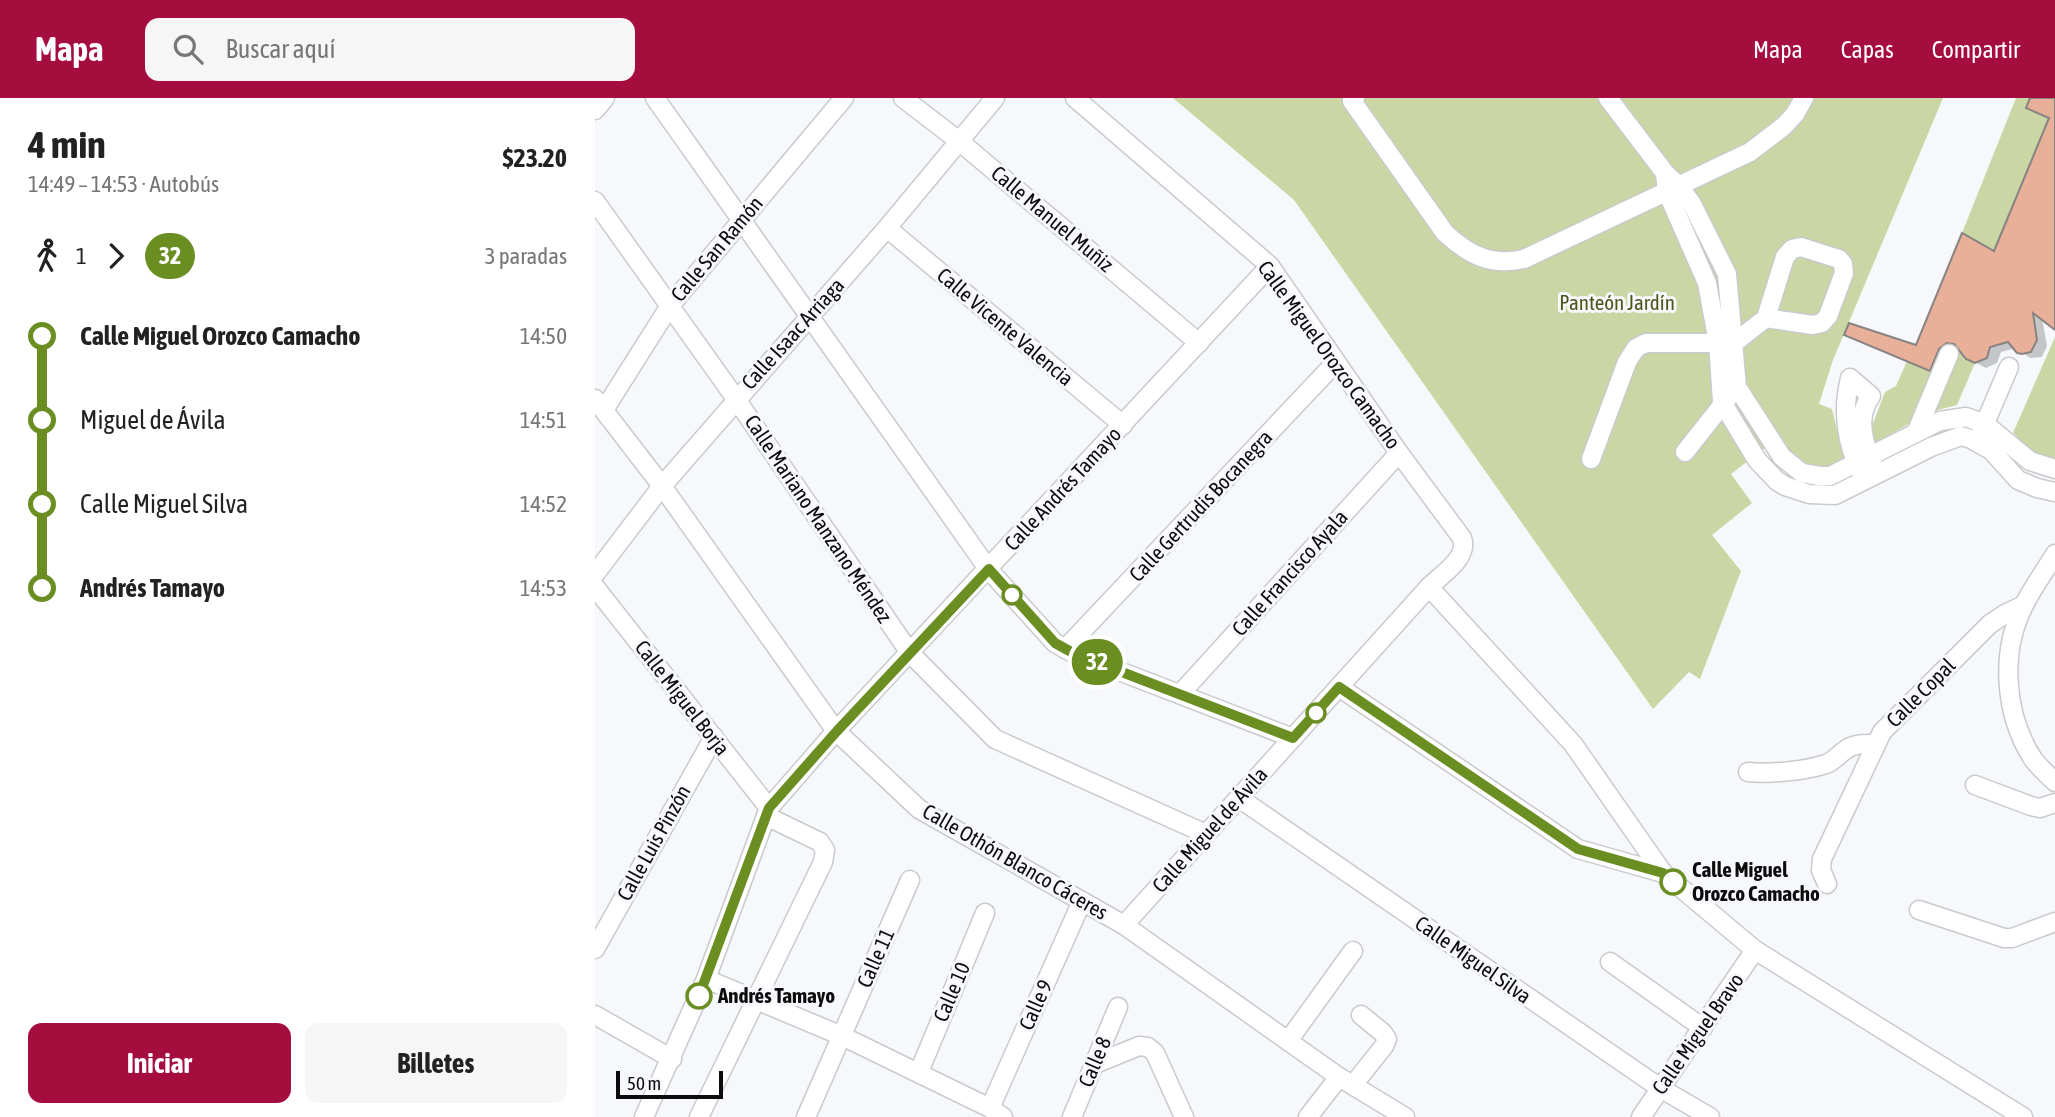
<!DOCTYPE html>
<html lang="es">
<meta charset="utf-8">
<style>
:root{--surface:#fff;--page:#f6f6f6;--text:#222;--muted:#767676;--accent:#a60d3f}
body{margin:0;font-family:"Asap Condensed",sans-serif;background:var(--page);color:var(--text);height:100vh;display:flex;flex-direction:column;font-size:26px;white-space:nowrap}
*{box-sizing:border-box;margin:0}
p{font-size:23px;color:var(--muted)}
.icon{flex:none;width:38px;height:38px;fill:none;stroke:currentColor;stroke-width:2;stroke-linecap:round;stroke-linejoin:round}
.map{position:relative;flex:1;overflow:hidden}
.details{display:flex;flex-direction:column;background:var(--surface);width:595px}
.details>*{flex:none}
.badge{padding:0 14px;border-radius:23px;font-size:24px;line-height:46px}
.scale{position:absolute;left:21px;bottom:18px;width:107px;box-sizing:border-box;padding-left:7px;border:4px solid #0c0c0d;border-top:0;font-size:19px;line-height:24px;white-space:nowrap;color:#0c0c0d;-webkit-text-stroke:5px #f6f8fb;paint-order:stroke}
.map>.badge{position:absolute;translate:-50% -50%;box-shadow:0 0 0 4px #fff}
.legs{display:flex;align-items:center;gap:10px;height:77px;padding:0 28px;font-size:23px}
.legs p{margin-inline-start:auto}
.headline{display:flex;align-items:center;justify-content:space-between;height:119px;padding:0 28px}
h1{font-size:38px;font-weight:700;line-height:52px}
.button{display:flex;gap:14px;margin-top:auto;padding:14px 28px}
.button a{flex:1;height:80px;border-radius:14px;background:var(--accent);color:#fff;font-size:28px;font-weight:700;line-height:80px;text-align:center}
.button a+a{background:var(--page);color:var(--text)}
ul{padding:0 28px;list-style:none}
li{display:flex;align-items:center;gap:24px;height:84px;font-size:26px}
li i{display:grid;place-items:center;width:10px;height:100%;margin:0 9px;background:currentColor}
li i::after{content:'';width:18px;height:18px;margin:-9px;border:5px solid;border-radius:50%;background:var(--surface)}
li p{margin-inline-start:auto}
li:first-child i{background:linear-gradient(#0000 50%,currentColor 0)}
li:last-child i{background:linear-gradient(currentColor 50%,#0000 0)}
header{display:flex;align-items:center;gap:42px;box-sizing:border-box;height:98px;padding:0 35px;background:var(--accent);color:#fff}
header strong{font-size:33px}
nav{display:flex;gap:38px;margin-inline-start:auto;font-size:24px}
.search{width:490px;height:63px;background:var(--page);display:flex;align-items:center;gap:18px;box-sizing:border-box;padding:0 24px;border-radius:14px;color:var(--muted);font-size:26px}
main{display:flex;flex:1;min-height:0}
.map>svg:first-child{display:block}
.green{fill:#cbd6a5}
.shadow{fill:#0003}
.building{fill:#e8af99;stroke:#878483;stroke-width:2}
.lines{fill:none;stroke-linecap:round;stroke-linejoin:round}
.minor-casing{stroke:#c8cacc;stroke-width:21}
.minor{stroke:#fff;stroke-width:18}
.line-1-casing{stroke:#fff;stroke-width:16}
.line-1{stroke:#6b8e23;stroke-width:10}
.stop-1-dot{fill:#fff;stroke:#6b8e23;stroke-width:3.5}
.labels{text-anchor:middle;stroke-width:6;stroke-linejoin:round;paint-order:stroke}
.street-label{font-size:21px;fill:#0c0c0d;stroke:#f6f8fb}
.park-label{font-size:21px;fill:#4c561b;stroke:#f6f8fb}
.stop-label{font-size:21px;font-weight:bold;fill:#0c0c0d;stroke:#f6f8fb;text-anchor:start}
</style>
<header>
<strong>Mapa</strong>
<div class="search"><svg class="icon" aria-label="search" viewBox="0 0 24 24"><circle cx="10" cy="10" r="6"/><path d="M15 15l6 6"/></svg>Buscar aquí</div>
<nav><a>Mapa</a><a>Capas</a><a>Compartir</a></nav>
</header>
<main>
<section class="details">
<div class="headline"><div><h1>4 min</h1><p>14:49 – 14:53 · Autobús</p></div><b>$23.20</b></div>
<div class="legs"><svg class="icon" aria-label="walk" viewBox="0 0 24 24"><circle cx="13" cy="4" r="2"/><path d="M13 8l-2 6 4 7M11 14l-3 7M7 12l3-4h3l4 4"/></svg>1<svg class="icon" aria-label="forward" viewBox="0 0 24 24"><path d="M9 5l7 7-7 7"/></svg><b class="badge" style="background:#6b8e23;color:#fff">32</b><p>3 paradas</p></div>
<ul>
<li><i style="color:#6b8e23"></i><b>Calle Miguel Orozco Camacho</b><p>14:50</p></li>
<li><i style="color:#6b8e23"></i><span>Miguel de Ávila</span><p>14:51</p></li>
<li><i style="color:#6b8e23"></i><span>Calle Miguel Silva</span><p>14:52</p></li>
<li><i style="color:#6b8e23"></i><b>Andrés Tamayo</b><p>14:53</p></li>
</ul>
<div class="button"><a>Iniciar</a><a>Billetes</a></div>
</section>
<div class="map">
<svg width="1460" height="1019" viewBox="0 0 1460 1019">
<rect width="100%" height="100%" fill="#f6f8fb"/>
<g class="green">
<path d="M578 0H1348L1238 262 1224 306 1237 311 1249 362C1217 378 1203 364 1180 342L1136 376 1157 405 1117 437 1146 473 1105 581 1094 574 1058 611 699 102Z"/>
<polygon points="1421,0 1435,0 1431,10 1460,23 1450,181 1367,135"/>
<polygon points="1460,239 1460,362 1438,354 1418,335"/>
<polygon points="1362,253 1367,253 1371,261 1380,265 1362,307 1335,314"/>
<polygon points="1312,263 1329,271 1339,272 1319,323 1281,344 1274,336 1290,294 1301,288"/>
</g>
<polygon class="shadow" points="1437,0 1460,0 1447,220 1452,248 1447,259 1435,260 1421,250 1406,254 1402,265 1391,270 1372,260 1363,250 1354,257 1346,277 1261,242 1322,249 1400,156 1456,21"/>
<polygon class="building" points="1435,0 1460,0 1460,232 1438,215 1442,242 1436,254 1427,256 1422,255 1413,244 1395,249 1392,260 1380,265 1371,261 1359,246 1352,245 1344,251 1335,273 1249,237 1254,225 1321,247 1367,135 1399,153 1454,20 1431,10"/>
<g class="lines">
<defs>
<g id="minor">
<polyline points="60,0 394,472 460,545 480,556 698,640"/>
<polyline points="308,0 364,43 604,245"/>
<path d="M480 0 675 168 804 355 867 440C874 460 847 476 834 489L529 827"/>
<path d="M760 0 757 3 850 135C875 158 896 168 929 161L1155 54 1189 28 1200 16 1209 0"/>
<polyline points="1013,0 1070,75 1084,88 1097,106 1132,176 1142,289 1187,359 1207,375 1225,378 1235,378 1345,323 1371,319 1390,326 1435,363 1460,371"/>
<polyline points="0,12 10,0"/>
<polyline points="1070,75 1072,94 1112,185 1123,245 1127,304 1162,362 1182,383 1190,388 1214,396 1240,397 1336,349 1366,338 1376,341 1396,352 1423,382 1442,390 1460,394"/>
<polyline points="0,103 141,301 315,555 400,641 611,736"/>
<polyline points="292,130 528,327"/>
<polyline points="0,301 67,388 241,633 324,711 529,827 744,979 810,1019"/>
<polyline points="9,312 74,209 249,0"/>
<polyline points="1321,335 1354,256"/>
<polyline points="1385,337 1414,269"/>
<polyline points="1090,354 1135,297"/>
<polyline points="996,361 1032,264 1041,250 1051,245 1139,245 1171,220 1218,227 1227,225 1233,218 1249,175 1248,166 1244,161 1206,149 1197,151 1190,159 1171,220"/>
<path d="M1266 374C1251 346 1247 311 1255 280L1276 298C1260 319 1269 346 1278 368"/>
<path d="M1460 456C1450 473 1438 489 1429 507 1405 554 1409 616 1438 661 1444 669 1453 677 1460 684"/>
<polyline points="0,476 67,388 292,130 400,0"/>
<polyline points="0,489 174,710"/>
<polyline points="834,489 978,646 1068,775 1160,852 1428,1019"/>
<polyline points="470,551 741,264"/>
<polyline points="744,589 983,751 1068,775"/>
<polyline points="586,595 804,355"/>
<path d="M1153 674C1175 676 1210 673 1231 666 1239 663 1243 657 1249 653 1258 645 1270 646 1281 646"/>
<polyline points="1380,687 1436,708 1445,710 1460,705"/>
<polyline points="644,700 1065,990 1115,1019"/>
<polyline points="1232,786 1226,772 1227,761 1287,634 1395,526 1410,516 1429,507"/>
<polyline points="1324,812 1409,840 1417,840 1460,824"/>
<polyline points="0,851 119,639"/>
<polyline points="1015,864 1108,930"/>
<polyline points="111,881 247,938 395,1010 408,1019"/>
<polyline points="0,917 77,961"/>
<polyline points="693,943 758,853"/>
<polyline points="500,966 544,948 553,949 560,955 589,1019"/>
<polyline points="324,974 390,815"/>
<polyline points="758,987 789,948 792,941 788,935 766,917"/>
<polyline points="395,1010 487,803"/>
<polyline points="49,1019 111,881 174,710 241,633 675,168"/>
<polyline points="104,1019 228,764 230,752 225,744 171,718"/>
<polyline points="211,1019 315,782"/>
<polyline points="477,1019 523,909"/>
<polyline points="713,1019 744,979"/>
<polyline points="1046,1019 1160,852"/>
</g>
</defs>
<use href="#minor" class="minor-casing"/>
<use href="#minor" class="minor"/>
</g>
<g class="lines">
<defs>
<polyline id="line-1" points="104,898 174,710 242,633 394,471 460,545 480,556 698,640 744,589 983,751 1068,775 1078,784"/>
</defs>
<use href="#line-1" class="line-1-casing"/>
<use href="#line-1" class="line-1"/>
</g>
<g class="stop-1-dot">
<circle cx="417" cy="497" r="9"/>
<circle cx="721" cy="615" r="9"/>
<circle cx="1078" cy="784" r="12"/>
<circle cx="104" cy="898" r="12"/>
</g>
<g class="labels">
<g class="street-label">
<text transform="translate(457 121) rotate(40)" y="7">Calle Manuel Muñiz</text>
<text transform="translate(122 151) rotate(-50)" y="7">Calle San Ramón</text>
<text transform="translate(410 229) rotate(40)" y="7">Calle Vicente Valencia</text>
<text transform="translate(198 236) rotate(-48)" y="7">Calle Isaac Arriaga</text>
<text transform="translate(734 257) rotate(54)" y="7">Calle Miguel Orozco Camacho</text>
<text transform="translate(468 391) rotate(-47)" y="7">Calle Andrés Tamayo</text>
<text transform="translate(606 408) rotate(-47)" y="7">Calle Gertrudis Bocanegra</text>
<text transform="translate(223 421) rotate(56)" y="7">Calle Mariano Manzano Méndez</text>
<text transform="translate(695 475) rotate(-48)" y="7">Calle Francisco Ayala</text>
<text transform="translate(1326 595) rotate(-45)" y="7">Calle Copal</text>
<text transform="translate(87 600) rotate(52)" y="7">Calle Miguel Borja</text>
<text transform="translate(615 732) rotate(-48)" y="7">Calle Miguel de Ávila</text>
<text transform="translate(59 745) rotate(-61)" y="7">Calle Luis Pinzón</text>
<text transform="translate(420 764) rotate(30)" y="7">Calle Othón Blanco Cáceres</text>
<text transform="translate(281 860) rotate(-66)" y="7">Calle 11</text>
<text transform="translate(878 862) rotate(35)" y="7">Calle Miguel Silva</text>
<text transform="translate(357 894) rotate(-67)" y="7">Calle 10</text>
<text transform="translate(441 907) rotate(-66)" y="7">Calle 9</text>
<text transform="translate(1103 936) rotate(-55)" y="7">Calle Miguel Bravo</text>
<text transform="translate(500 964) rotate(-67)" y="7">Calle 8</text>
</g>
<g class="park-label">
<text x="1022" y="212">Panteón Jardín</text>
</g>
<g class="stop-label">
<text x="1097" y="779">Calle Miguel<tspan x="1097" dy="24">Orozco Camacho</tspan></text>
<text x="123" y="905">Andrés Tamayo</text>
</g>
</g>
</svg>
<div class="scale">50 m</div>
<b class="badge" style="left:502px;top:564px;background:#6b8e23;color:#fff">32</b>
</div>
</main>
